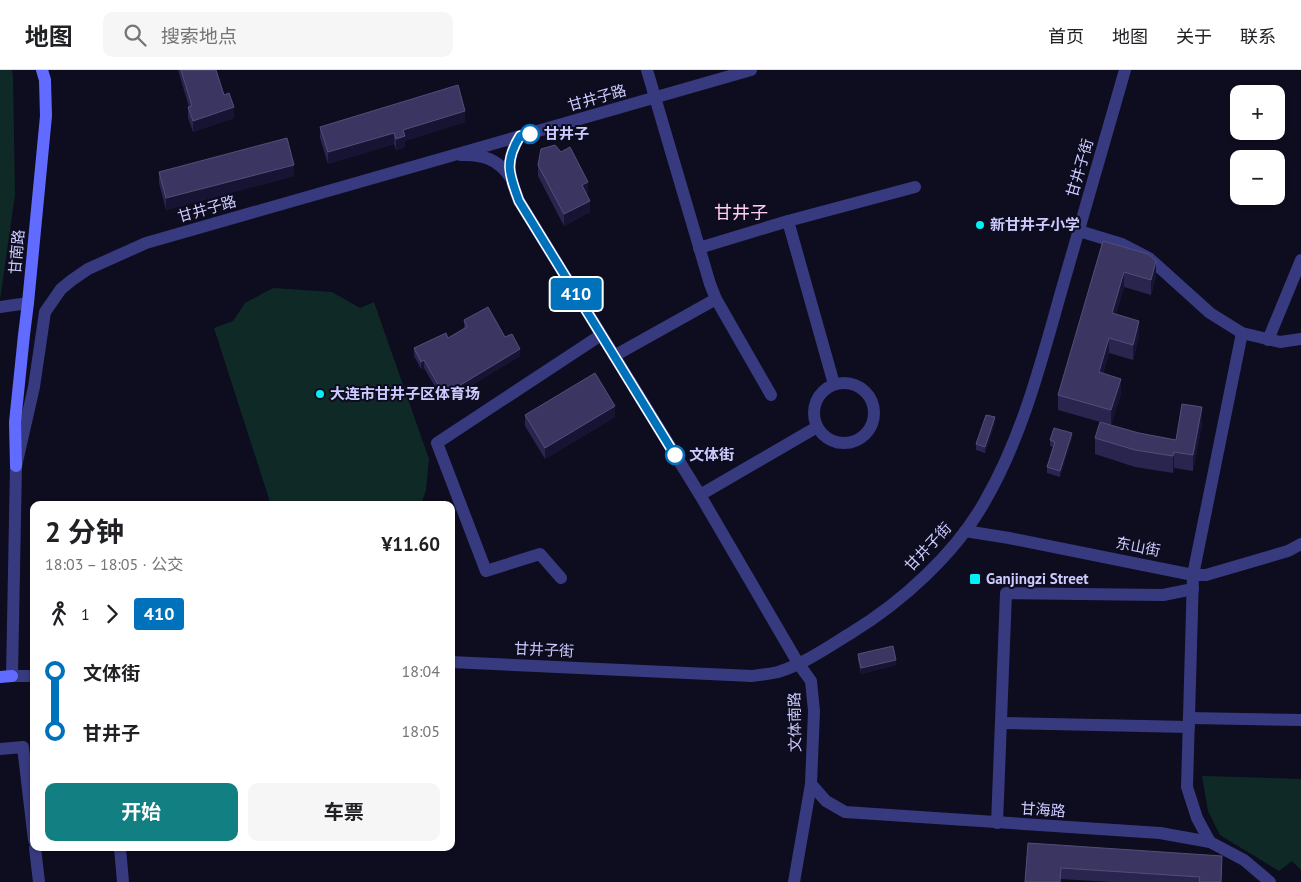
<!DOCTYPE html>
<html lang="zh">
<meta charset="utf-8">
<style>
:root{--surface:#fff;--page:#f6f6f6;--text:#202124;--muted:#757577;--line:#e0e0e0;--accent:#127f82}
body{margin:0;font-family:"PT Sans","Noto Sans SC",sans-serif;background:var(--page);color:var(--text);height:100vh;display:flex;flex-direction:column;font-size:19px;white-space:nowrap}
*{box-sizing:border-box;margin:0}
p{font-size:16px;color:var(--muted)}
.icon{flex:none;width:28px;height:28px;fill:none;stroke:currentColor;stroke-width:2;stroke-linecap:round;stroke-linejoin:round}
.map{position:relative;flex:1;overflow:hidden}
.sheet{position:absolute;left:30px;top:431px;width:425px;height:350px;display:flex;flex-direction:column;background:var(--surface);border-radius:10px;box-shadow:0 1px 4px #0004}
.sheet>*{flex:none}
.badge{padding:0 10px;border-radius:4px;font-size:18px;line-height:32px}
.tools{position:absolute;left:1230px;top:15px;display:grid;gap:10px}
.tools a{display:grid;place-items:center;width:55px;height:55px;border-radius:10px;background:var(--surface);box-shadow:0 1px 4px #0004;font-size:25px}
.map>.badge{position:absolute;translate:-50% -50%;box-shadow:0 0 0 2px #fff}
.legs{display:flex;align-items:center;gap:8px;height:55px;padding:0 15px;font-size:16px}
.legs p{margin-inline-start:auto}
.summary{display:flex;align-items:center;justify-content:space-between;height:85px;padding:0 15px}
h1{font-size:28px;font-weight:700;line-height:38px}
.button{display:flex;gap:10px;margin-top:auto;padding:10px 15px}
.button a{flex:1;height:58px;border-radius:10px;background:var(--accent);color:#fff;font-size:20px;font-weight:700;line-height:58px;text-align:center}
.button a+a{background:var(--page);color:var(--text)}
ul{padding:0 15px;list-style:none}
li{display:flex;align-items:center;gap:18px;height:60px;font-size:19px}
li i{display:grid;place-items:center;width:8px;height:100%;margin:0 6px;background:currentColor}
li i::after{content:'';width:12px;height:12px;margin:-6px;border:4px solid;border-radius:50%;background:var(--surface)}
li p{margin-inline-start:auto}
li:first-child i{background:linear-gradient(#0000 50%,currentColor 0)}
li:last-child i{background:linear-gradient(currentColor 50%,#0000 0)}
header{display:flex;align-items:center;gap:30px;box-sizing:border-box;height:70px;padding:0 25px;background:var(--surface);border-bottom:1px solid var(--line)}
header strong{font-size:24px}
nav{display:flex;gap:28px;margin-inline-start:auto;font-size:18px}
.search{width:350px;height:45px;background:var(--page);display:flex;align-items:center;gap:12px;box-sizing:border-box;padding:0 18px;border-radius:10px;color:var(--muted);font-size:19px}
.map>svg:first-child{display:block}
.green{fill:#0f2926}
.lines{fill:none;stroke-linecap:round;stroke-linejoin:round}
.minor{stroke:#373a7f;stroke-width:12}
.tertiary{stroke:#373a7f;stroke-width:12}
.secondary{stroke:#626bff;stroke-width:12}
.wall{fill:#29254e}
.shaded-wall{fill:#171333}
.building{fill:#3b3661;stroke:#524e7a}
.line-1-casing{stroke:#fff;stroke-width:11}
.line-1{stroke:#0072bc;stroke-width:8}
.stop-1-dot{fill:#fff;stroke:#0072bc;stroke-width:2.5}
.poi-dot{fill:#00f1f6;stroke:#0e0c1f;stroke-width:2}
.labels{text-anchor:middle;stroke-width:4;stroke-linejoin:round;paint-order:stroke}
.street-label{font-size:15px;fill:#cccbff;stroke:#0e0c1f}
.stop-label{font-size:15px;font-weight:bold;fill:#cccbff;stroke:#0e0c1f;text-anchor:start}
.poi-label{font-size:15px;font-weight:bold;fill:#cccbff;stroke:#0e0c1f;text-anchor:start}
.quarter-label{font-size:18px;fill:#ffcdf1;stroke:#0e0c1f}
</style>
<header>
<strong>地图</strong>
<div class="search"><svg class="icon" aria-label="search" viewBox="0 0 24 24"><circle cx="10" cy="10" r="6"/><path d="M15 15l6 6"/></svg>搜索地点</div>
<nav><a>首页</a><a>地图</a><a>关于</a><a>联系</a></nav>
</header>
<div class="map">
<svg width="1301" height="812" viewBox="0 0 1301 812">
<rect width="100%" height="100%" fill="#0e0c1f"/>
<g class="green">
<polygon points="0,0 12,0 13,6 15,125 0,230"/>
<polygon points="273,218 332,222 360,238 374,232 429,389 426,420 421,435 271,435 214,258 233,251 245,233"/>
<polygon points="1202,706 1301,709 1301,800 1292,791 1279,801 1220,765 1208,741"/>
</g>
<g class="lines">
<g class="minor">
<polyline points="647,0 710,214 716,229 771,325"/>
<path d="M520 66C504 92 509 105 519 131L700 425 798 593 811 611 814 641 811 714 794 812"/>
<path d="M461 85C482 84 498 89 510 107"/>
<polyline points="788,151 834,314"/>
<polyline points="1079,161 1122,174 1149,188 1210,243 1242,263 1280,272 1301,269"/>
<polyline points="699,178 788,151 915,117"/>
<polyline points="0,237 28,233"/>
<polyline points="1268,270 1301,190"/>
<polyline points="614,286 716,229"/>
<circle cx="844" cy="343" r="30"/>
<polyline points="700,425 817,357"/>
<polyline points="965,461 1009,468 1193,505 1206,505 1288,481 1301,474"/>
<polyline points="561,508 540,484 486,501 437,373 601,265"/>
<polyline points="1189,648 1301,650"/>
<polyline points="1001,653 1189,657"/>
<polyline points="0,679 23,677 34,770"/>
<polyline points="811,714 826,731 845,742 1160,763 1210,772 1244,790 1270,812"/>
<polyline points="997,753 1006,523 1163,525 1193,519"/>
<polyline points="1210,772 1197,748 1187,717 1193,505 1242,263"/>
<polyline points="35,778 39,812"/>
<polyline points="120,778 123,812"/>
</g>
<g class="tertiary">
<path d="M451 592 752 606C760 605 769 604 778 602 804 594 828 577 851 563 902 532 956 483 985 431 1022 367 1041 293 1061 222 1082 148 1104 74 1125 0"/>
<polyline points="34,606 12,606 16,396 34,317 45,242 61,219 72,210 88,199 146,173 751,0"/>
</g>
<g class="secondary">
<polyline points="16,396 15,352 24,265 28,233 46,46 45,10 42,0"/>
<polyline points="0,607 12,606"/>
</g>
</g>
<g class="wall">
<polygon points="178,0 216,0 224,25 234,48 193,62 188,48 188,37 189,37"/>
<polygon points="465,52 405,71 405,77 396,80 394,74 328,94 320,68 320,57"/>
<polygon points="538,95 588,123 586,124 590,142 564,156 538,106"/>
<polygon points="159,102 294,106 166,140 159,113"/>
<polygon points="1103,171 1156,206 1151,225 1124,217 1116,244 1139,266 1133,290 1109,283 1103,304 1121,324 1111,355 1058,340 1058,325"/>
<polygon points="464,250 505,267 520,286 444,332 424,298 421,299 414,286 414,278 448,268 464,258"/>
<polygon points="525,345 615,347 545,389 525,356"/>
<polygon points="995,353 985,383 976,380 976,374"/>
<polygon points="1202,354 1193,401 1174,398 1173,403 1135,397 1095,384 1095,368 1139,363 1176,370"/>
<polygon points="1072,368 1060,407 1047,403 1047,397 1053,377 1050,376 1050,370"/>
<polygon points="858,584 896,595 861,604 858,590"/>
<polygon points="1028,773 1222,797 1221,812 1110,812 1061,809"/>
</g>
<g class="shaded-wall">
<polygon points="234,37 234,48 193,62 193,51"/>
<polygon points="465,41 465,52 405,71 405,77 396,80 396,69 403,60"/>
<polygon points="394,63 394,74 328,94 328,82"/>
<polygon points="294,95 294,106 166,140 166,128"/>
<polygon points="588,112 588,123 582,126 582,115"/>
<polygon points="590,131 590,142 564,156 564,144"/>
<polygon points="1156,191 1156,206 1151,225 1151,210"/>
<polygon points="1124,202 1124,217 1112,258 1112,243"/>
<polygon points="1139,251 1139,266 1133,290 1133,275"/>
<polygon points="1109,268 1109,283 1099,317 1099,302"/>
<polygon points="520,279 520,286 444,332 444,325"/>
<polygon points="424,290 424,298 421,299 421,292"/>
<polygon points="1121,309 1121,324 1111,355 1111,340"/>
<polygon points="615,336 615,347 545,389 545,378"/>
<polygon points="1202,337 1202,354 1193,401 1193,385"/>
<polygon points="995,347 995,353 985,383 985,377"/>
<polygon points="1072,363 1072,368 1060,407 1060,401"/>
<polygon points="1174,382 1174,398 1173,403 1173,386"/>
<polygon points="896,590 896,595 861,604 861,598"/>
</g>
<g class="building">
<polygon points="181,0 216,0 224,25 229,23 234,37 193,51 188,37 192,36"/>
<polygon points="458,15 465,41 403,60 405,66 396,69 394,63 328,82 320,57"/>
<polygon points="287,68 294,95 166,128 159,102"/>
<polygon points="555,75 561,82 570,77 588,112 582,115 590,131 564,144 538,95 541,79"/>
<polygon points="1103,171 1148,184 1156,191 1151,210 1124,202 1112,243 1139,251 1133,275 1109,268 1099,302 1121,309 1111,340 1058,325"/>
<polygon points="488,237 505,267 512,264 520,279 444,325 424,290 421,292 414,278 446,263 448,268 467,257 464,250"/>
<polygon points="595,303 615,336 545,378 525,345"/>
<polygon points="1182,334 1202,337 1193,385 1174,382 1173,386 1135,380 1095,368 1100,352 1139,363 1176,370"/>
<polygon points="986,345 995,347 985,377 976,374"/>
<polygon points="1054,358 1072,363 1060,401 1047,397 1055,372 1050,370"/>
<polygon points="893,576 896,590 861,598 858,584"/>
<polygon points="1028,773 1222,786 1221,812 1199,812 1200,807 1061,798 1060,812 1025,812"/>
</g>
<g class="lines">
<defs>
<path id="line-1" d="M530 64 520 66C504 92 509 104 519 131L675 385"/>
</defs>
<use href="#line-1" class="line-1-casing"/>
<use href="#line-1" class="line-1"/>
</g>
<g class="stop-1-dot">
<circle cx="530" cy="64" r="9"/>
<circle cx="675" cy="385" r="9"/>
</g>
<g class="poi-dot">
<circle cx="980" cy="155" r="5"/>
<circle cx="320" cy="324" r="5"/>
<rect x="969" y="503" width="12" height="12" rx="2.5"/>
</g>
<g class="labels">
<g class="street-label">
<text transform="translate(597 28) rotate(-16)" y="5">甘井子路</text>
<text transform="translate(1080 98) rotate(-74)" y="5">甘井子街</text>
<text transform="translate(207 139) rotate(-16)" y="5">甘井子路</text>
<text transform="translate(17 182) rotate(-85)" y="5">甘南路</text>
<text transform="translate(928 477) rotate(-47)" y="5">甘井子街</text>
<text transform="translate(1138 477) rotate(11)" y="5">东山街</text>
<text transform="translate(544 580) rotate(3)" y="5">甘井子街</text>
<text transform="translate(795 652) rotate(-91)" y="5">文体南路</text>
<text transform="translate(1043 740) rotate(4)" y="5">甘海路</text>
</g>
<g class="stop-label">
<text x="544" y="69">甘井子</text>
<text x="689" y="390">文体街</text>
</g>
<g class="poi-label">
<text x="990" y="160">新甘井子小学</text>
<text x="330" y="329">大连市甘井子区体育场</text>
<text x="986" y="514">Ganjingzi Street</text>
</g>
<g class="quarter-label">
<text x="741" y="149">甘井子</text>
</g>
</g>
</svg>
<div class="tools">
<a>+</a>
<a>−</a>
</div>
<b class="badge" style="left:576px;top:224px;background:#0072bc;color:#fff">410</b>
<section class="sheet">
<div class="summary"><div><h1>2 分钟</h1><p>18:03 – 18:05 · 公交</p></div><b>¥11.60</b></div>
<div class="legs"><svg class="icon" aria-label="walk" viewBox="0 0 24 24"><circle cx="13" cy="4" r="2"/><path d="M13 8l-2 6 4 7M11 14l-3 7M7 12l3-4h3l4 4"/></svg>1<svg class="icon" aria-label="forward" viewBox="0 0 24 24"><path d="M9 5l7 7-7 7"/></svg><b class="badge" style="background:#0072bc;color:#fff">410</b></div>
<ul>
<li><i style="color:#0072bc"></i><b>文体街</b><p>18:04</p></li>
<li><i style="color:#0072bc"></i><b>甘井子</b><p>18:05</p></li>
</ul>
<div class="button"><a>开始</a><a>车票</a></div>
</section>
</div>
